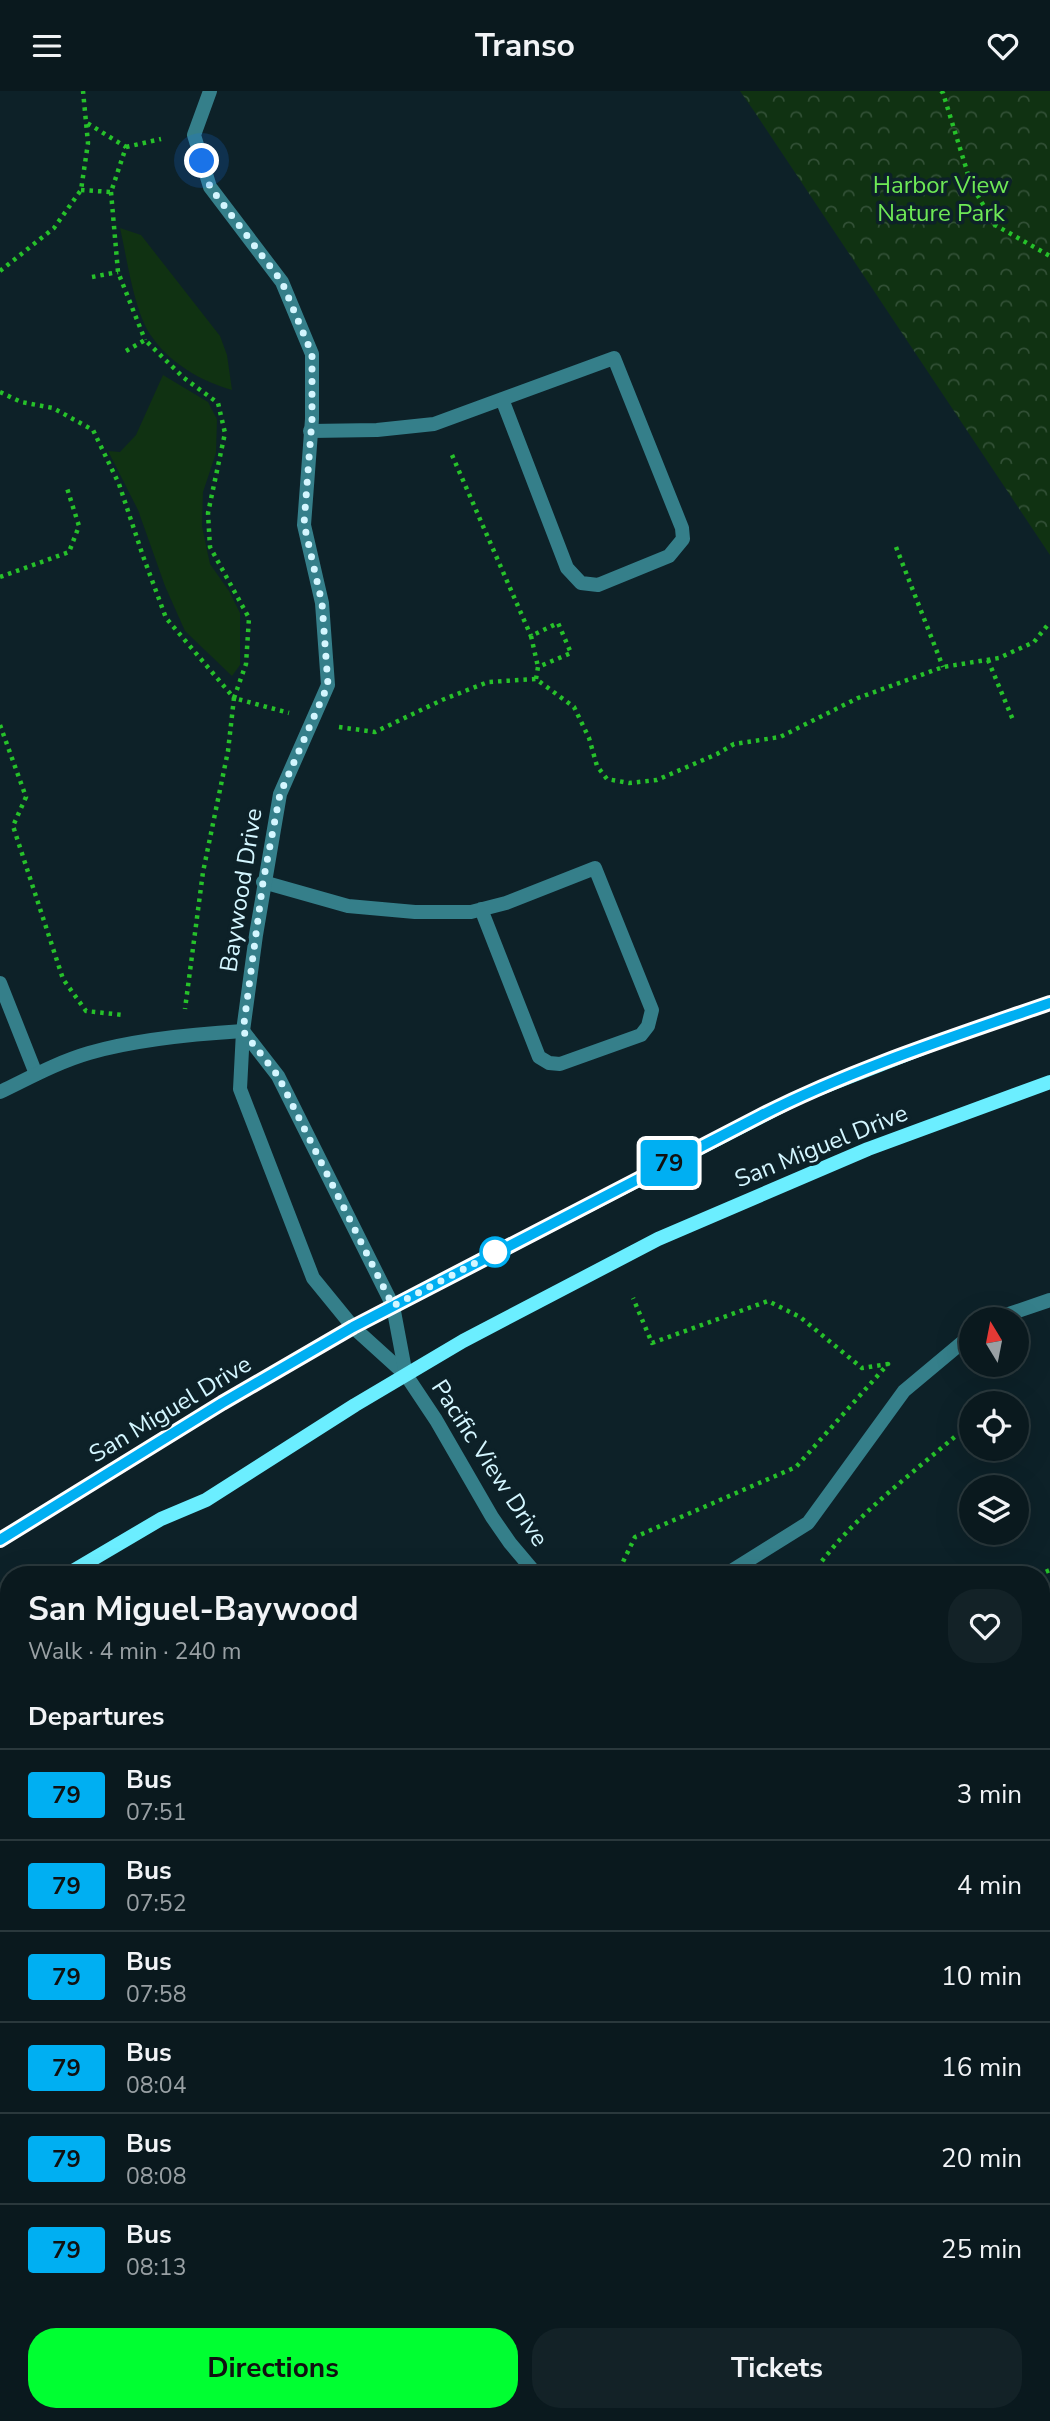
<!DOCTYPE html>
<meta charset="utf-8">
<style>
:root{--surface:#0a191e;--page:#132227;--text:#f1f3f6;--muted:#99a0a4;--line:#2a383c;--accent:#00ff31}
body{margin:0;font-family:"Nunito Sans",sans-serif;background:var(--page);color:var(--text);height:100vh;display:flex;flex-direction:column;font-size:26px;white-space:nowrap}
*{box-sizing:border-box;margin:0}
p{font-size:23px;color:var(--muted)}
.icon{flex:none;width:38px;height:38px;fill:none;stroke:currentColor;stroke-width:2;stroke-linecap:round;stroke-linejoin:round}
.map{position:relative;flex:1;overflow:hidden}
.drawer{position:absolute;left:0px;top:1475px;width:1050px;height:856px;display:flex;flex-direction:column;background:var(--surface);border-radius:28px 28px 0 0;box-shadow:0 7px 28px #0002,0 0 0 2px var(--line)}
.drawer>*{flex:none}
.badge{padding:0 14px;border-radius:5px;font-size:24px;line-height:46px}
.needle{width:46px;rotate:350deg}
.controls{position:absolute;left:959px;top:1216px;display:grid;gap:14px}
.controls a{display:grid;place-items:center;width:70px;height:70px;border-radius:50%;background:var(--surface);box-shadow:0 7px 28px #0002,0 0 0 2px var(--line);font-size:35px}
.you{position:absolute;width:35px;height:35px;margin:-18px;border:5px solid #fff;border-radius:50%;background:#1a73e8;box-shadow:0 0 0 10px #1a73e833}
.map>.badge{position:absolute;translate:-50% -50%;box-shadow:0 0 0 4px #fff}
h2{padding:0 28px;font-size:26px;line-height:63px}
.round{display:grid;place-items:center;flex:none;width:74px;height:74px;border-radius:28px;background:var(--page)}
.head{display:flex;align-items:center;justify-content:space-between;height:119px;padding:0 28px}
h1{font-size:33px;font-weight:700;line-height:52px}
.cta{display:flex;gap:14px;margin-top:auto;padding:14px 28px}
.cta a{flex:1;height:80px;border-radius:28px;background:var(--accent);color:#111;font-size:28px;font-weight:700;line-height:80px;text-align:center}
.cta a+a{background:var(--page);color:var(--text)}
ul{padding:0;list-style:none}
li{display:flex;align-items:center;gap:21px;height:91px;padding:0 28px;border-top:2px solid var(--line)}
li div{flex:1}
li b{display:block;font-size:26px}
li em{font-style:normal}
li .badge{min-width:77px;font-weight:700;text-align:center}
header{display:flex;justify-content:space-between;align-items:center;height:91px;padding:0 28px;background:var(--surface);font-size:32px;font-weight:700}
.map>svg:first-child{display:block}
.green{fill:#103212}
.park{fill:url(#park-crowns)}
.lines{fill:none;stroke-linecap:round;stroke-linejoin:round}
.path{stroke:#26c12a;stroke-width:4.5;stroke-dasharray:3.5 5;stroke-linecap:butt}
.lane{stroke:#357f8a;stroke-width:14}
.street{stroke:#357f8a;stroke-width:14}
.secondary{stroke:#6beeff;stroke-width:14}
.line-casing{stroke:#fff;stroke-width:16}
.line{stroke:#00aff2;stroke-width:10}
.walk{stroke:#d4f6ff;stroke-width:7;stroke-dasharray:0 12.6}
.stop-dot{fill:#fff;stroke:#00aff2;stroke-width:3.5}
.labels{text-anchor:middle;stroke-width:7;stroke-linejoin:round;paint-order:stroke}
.park-label{font-size:24px;fill:#6ee956;stroke:#0d2128}
.street-label{font-size:24px;fill:#d4f6ff;stroke:#0d2128}
</style>
<header><svg class="icon" aria-label="menu" viewBox="0 0 24 24"><path d="M4 6h16M4 12h16M4 18h16"/></svg>Transo<svg class="icon" aria-label="heart" viewBox="0 0 24 24"><path d="M12 20l-8-8c-3-5 5-10 8-4 3-6 11-1 8 4z"/></svg></header>
<div class="map">
<svg width="1050" height="2330" viewBox="0 0 1050 2330">
<defs>
<pattern id="park-crowns" width="20" height="18" patternUnits="userSpaceOnUse" patternTransform="scale(1.75)"><rect width="20" height="18" fill="#103212"/><path d="M2 6a3 3 0 1 1 6 0M12 15a3 3 0 1 1 6 0" fill="none" stroke="#325036"/></pattern>
</defs>
<rect width="100%" height="100%" fill="#0d2128"/>
<g class="green">
<path d="M120 137 141 144 220 245 227 264 232 299C201 290 171 273 152 246 134 222 127 167 120 137Z"/>
<polygon points="163,284 208,311 217,328 216,362 203,401 202,435 210,473 229,500 240,522 240,574 232,585 185,540 165,495 138,419 108,360 120,361 136,344"/>
</g>
<polygon class="park" points="740,0 1050,0 1050,464 754,20"/>
<g class="lines">
<g class="path">
<polyline points="941,0 943,2 971,93 995,134 1050,165"/>
<polyline points="126,56 161,48"/>
<polyline points="81,99 111,101 126,56 87,32"/>
<polyline points="111,101 118,181 145,249"/>
<polyline points="0,180 54,137 81,99 88,52 83,0"/>
<polyline points="92,186 118,181"/>
<polyline points="126,260 145,249 184,287 218,312 225,342 208,422 210,456 249,527 246,573 234,607 289,622"/>
<polyline points="0,301 21,311 53,317 93,339 119,393 143,465 166,527 234,607 228,660 203,781 185,918"/>
<polyline points="452,364 531,545"/>
<polyline points="896,456 943,576"/>
<polyline points="0,486 69,461 79,435 66,394"/>
<polyline points="988,569 1013,629"/>
<polyline points="536,588 538,576 571,562 558,532 531,545 538,576"/>
<polyline points="0,634 26,706 13,735 63,888 86,920 123,924"/>
<polyline points="339,636 375,641 442,609 488,591 536,588 574,616 589,647 597,675 607,688 629,692 657,689 717,663 734,653 780,646 858,607 943,576 999,567 1034,551 1050,531"/>
<polyline points="613,1484 620,1477 635,1446 796,1376 888,1273 862,1277 800,1226 768,1210 652,1252 633,1207"/>
<path d="M812 1484C849 1429 908 1386 958 1343"/>
<polyline points="1038,1484 1050,1479"/>
</g>
<g class="lane">
<polyline points="310,340 377,339 434,333 614,267 682,437 683,448 669,465 598,494 581,492 567,477 502,308"/>
<polyline points="263,791 348,815 415,821 471,821 506,812 595,777 652,919 648,935 641,944 560,973 549,972 539,966 481,818"/>
<polyline points="0,892 36,983"/>
<polyline points="0,1988 9,2003"/>
<polyline points="0,2019 9,2014"/>
</g>
<g class="street">
<polyline points="210,0 194,44 210,96 282,191 312,263 312,328 304,434 322,512 328,594 280,703 256,844 243,940 240,998 313,1187 353,1236 406,1284 436,1329 492,1426 510,1452 537,1484"/>
<polyline points="243,940 278,985 393,1215 406,1284"/>
<path d="M0 1001C29 987 58 971 89 962 137 948 193 943 243 940"/>
<polyline points="994,1228 1050,1209"/>
<polyline points="725,1484 808,1432 904,1300 971,1244"/>
<polyline points="1041,1798 1050,1800"/>
<polyline points="307,2330 320,2322"/>
</g>
<g class="secondary">
<polyline points="0,1449 222,1312 353,1236 803,1004 946,948 1050,912"/>
<polyline points="66,1484 161,1428 206,1409 355,1314 463,1250 658,1148 868,1058 1050,991"/>
<polyline points="0,1523 9,1518"/>
</g>
</g>
<g class="lines">
<defs>
<path id="line" d="M0 1449 222 1312 353 1236 760 1025C852 978 952 946 1050 912"/>
</defs>
<use href="#line" class="line-casing"/>
<use href="#line" class="line"/>
<polyline class="walk" points="202,70 210,96 282,191 312,263 312,328 304,433 322,512 328,594 280,703 263,791 243,940 278,985 393,1215 504,1157 495,1161"/>
</g>
<circle class="stop-dot" cx="495" cy="1161" r="14"/>
<g class="labels">
<g class="park-label">
<text x="941" y="102">Harbor View<tspan x="941" dy="28">Nature Park</tspan></text>
</g>
<g class="street-label">
<text transform="translate(241 799) rotate(-81)" y="8">Baywood Drive</text>
<text transform="translate(821 1055) rotate(-22)" y="8">San Miguel Drive</text>
<text transform="translate(170 1318) rotate(-31)" y="8">San Miguel Drive</text>
<text transform="translate(490 1372) rotate(57)" y="8">Pacific View Drive</text>
</g>
</g>
</svg>
<div class="controls">
<a><svg class="needle" viewBox="-14 -14 28 28"><path d="M0-13l5 13h-10z" fill="#e53935"/><path d="M0 13l5-13h-10z" fill="#99a0a4"/></svg></a>
<a><svg class="icon" aria-label="locate" viewBox="0 0 24 24"><circle cx="12" cy="12" r="6"/><path d="M12 2v4M12 18v4M2 12h4M18 12h4"/></svg></a>
<a><svg class="icon" aria-label="layers" viewBox="0 0 24 24"><path d="M12 4l9 5-9 5-9-5zM3 14l9 5 9-5"/></svg></a>
</div>
<div class="you" style="left:202px;top:70px"></div>
<b class="badge" style="left:669px;top:1072px;background:#00aff2;color:#111">79</b>
<section class="drawer">
<div class="head"><div><h1>San Miguel-Baywood</h1><p>Walk · 4 min · 240 m</p></div><a class="round"><svg class="icon" aria-label="heart" viewBox="0 0 24 24"><path d="M12 20l-8-8c-3-5 5-10 8-4 3-6 11-1 8 4z"/></svg></a></div>
<h2>Departures</h2>
<ul>
<li><span class="badge" style="background:#00aff2;color:#111">79</span><div><b>Bus</b><p>07:51</p></div><em>3 min</em></li>
<li><span class="badge" style="background:#00aff2;color:#111">79</span><div><b>Bus</b><p>07:52</p></div><em>4 min</em></li>
<li><span class="badge" style="background:#00aff2;color:#111">79</span><div><b>Bus</b><p>07:58</p></div><em>10 min</em></li>
<li><span class="badge" style="background:#00aff2;color:#111">79</span><div><b>Bus</b><p>08:04</p></div><em>16 min</em></li>
<li><span class="badge" style="background:#00aff2;color:#111">79</span><div><b>Bus</b><p>08:08</p></div><em>20 min</em></li>
<li><span class="badge" style="background:#00aff2;color:#111">79</span><div><b>Bus</b><p>08:13</p></div><em>25 min</em></li>
</ul>
<div class="cta"><a>Directions</a><a>Tickets</a></div>
</section>
</div>
